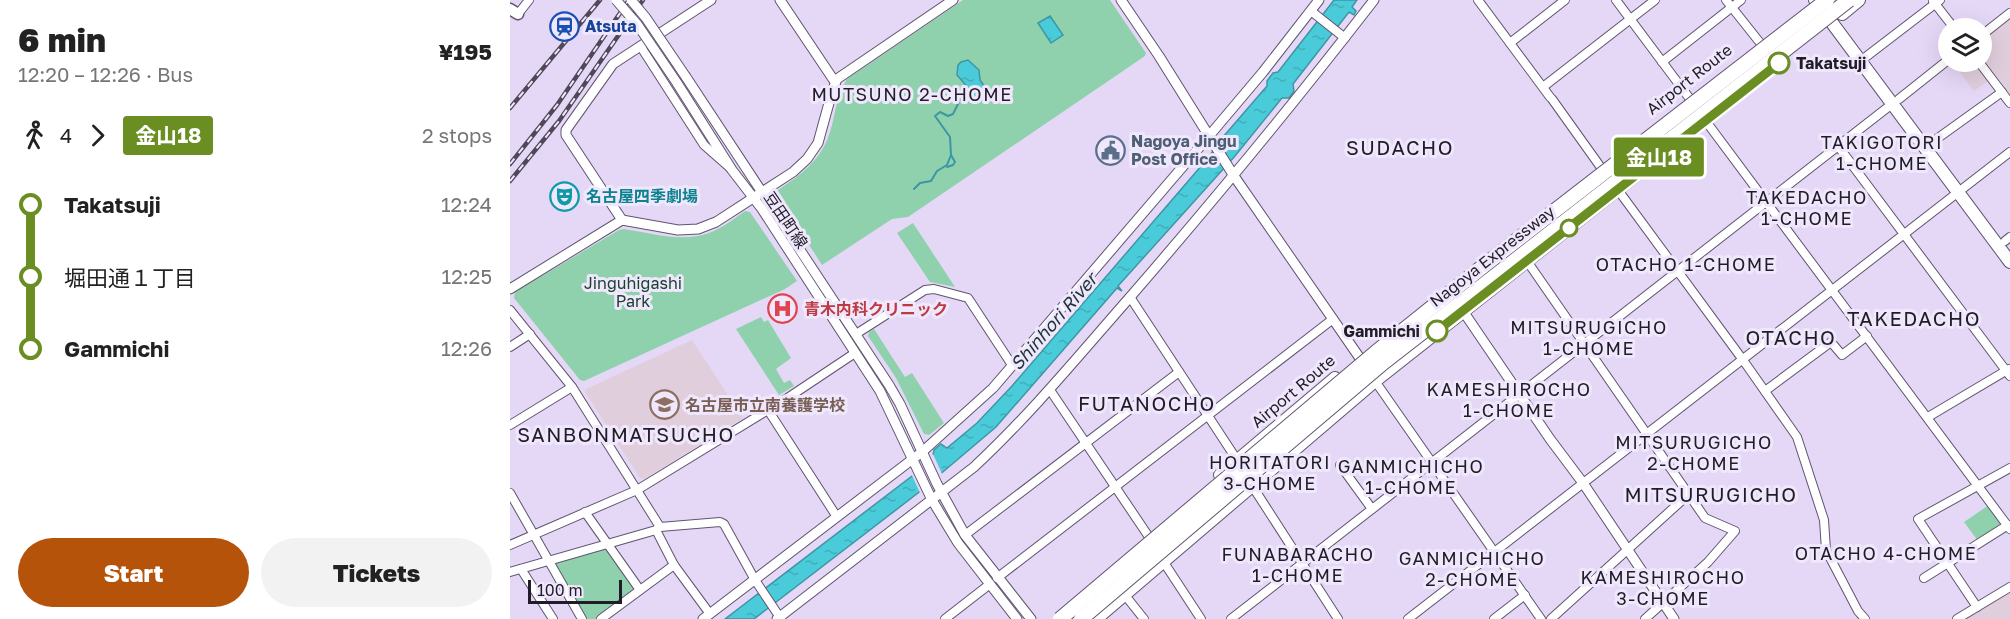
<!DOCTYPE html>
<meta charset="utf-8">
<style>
:root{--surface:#fff;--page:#f2f2f2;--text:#222;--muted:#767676;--accent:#b45309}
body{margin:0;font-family:"Golos Text","Noto Sans JP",sans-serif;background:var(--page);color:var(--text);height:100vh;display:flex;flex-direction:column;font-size:22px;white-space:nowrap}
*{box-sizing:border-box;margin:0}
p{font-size:20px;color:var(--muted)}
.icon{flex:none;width:33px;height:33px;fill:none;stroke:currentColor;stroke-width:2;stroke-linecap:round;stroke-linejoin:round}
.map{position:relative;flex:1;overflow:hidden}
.drawer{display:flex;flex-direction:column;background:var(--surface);width:510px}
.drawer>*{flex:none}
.badge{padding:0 12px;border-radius:4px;font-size:21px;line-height:39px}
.tools{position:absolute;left:1428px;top:18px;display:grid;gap:12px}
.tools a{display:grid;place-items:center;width:54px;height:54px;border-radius:50%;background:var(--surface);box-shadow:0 6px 24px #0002;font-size:30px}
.scale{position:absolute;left:18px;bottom:15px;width:94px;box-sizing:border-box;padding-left:6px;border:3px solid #211c27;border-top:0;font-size:16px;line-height:21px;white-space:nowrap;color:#211c27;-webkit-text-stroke:4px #efe7fb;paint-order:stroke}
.map>.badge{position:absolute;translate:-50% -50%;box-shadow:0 0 0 3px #fff}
.legs{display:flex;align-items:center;gap:9px;height:66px;padding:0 18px;font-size:20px}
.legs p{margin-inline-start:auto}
.summary{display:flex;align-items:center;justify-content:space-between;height:102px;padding:0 18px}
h1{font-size:33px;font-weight:800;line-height:45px}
.cta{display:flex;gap:12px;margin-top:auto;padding:12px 18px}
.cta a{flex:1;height:69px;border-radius:36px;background:var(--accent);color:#fff;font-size:24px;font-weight:800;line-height:69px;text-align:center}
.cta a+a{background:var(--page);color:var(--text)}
ul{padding:0 18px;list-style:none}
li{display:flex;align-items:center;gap:21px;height:72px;font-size:22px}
li i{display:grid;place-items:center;width:9px;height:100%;margin:0 8px;background:currentColor}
li i::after{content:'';width:15px;height:15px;margin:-8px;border:4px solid;border-radius:50%;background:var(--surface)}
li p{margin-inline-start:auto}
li:first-child i{background:linear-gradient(#0000 50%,currentColor 0)}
li:last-child i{background:linear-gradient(currentColor 50%,#0000 0)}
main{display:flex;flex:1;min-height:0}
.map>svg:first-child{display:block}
.education{fill:#e1cedd}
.green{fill:#8fd1ad}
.water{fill:url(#water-ripples);stroke:#3e96a4;stroke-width:1.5}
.pier{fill:#e5d8f7}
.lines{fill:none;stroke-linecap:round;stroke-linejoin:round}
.stream{stroke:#3e96a4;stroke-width:2}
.minor-casing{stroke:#60546f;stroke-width:10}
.tertiary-casing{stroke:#60546f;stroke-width:11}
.secondary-casing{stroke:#60546f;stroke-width:13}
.primary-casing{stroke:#60546f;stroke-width:14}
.minor{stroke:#fff;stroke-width:8}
.tertiary{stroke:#fff;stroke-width:9}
.secondary{stroke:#fff;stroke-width:10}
.primary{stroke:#fff;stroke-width:12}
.rail-casing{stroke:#4f4858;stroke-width:4.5}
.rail{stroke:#efe7fb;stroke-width:2;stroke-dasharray:7;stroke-linecap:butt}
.tertiary-bridge-casing{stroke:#60546f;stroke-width:11;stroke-linecap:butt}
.motorway-bridge-casing{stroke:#60546f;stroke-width:16;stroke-linecap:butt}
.tertiary-bridge{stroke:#fff;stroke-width:9}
.motorway-bridge{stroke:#fff;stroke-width:14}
.line-1-casing{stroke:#fff;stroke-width:14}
.line-1{stroke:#6b8e23;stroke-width:9}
.stop-1-dot{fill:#fff;stroke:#6b8e23;stroke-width:3}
.labels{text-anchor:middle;stroke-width:6;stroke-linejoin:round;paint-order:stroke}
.transit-label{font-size:16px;font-weight:bold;fill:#164399;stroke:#efe7fb;text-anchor:start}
.stop-label{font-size:16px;font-weight:bold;fill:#211c27;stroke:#efe7fb;text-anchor:start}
.street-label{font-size:16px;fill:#211c27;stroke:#efe7fb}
.service-label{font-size:16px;font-weight:bold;fill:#4e5e75;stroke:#efe7fb;text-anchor:start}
.culture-label{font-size:16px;font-weight:bold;fill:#0d838f;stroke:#efe7fb;text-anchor:start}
.park-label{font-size:16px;fill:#19412e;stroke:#efe7fb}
.health-label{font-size:16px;font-weight:bold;fill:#be3a42;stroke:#efe7fb;text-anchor:start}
.education-label{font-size:16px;font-weight:bold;fill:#785e54;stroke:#efe7fb;text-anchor:start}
.neighbourhood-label{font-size:18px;letter-spacing:1.5px;fill:#211c27;stroke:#efe7fb}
.water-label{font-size:18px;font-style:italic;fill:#1e3437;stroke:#efe7fb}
.quarter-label{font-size:20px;letter-spacing:1.5px;fill:#211c27;stroke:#efe7fb}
</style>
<main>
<section class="drawer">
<div class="summary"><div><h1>6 min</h1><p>12:20 – 12:26 · Bus</p></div><b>¥195</b></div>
<div class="legs"><svg class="icon" aria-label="walk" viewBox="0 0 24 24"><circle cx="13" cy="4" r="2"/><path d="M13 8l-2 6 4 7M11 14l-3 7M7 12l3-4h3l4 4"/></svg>4<svg class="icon" aria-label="forward" viewBox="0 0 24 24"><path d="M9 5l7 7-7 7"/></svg><b class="badge" style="background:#6b8e23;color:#fff">金山18</b><p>2 stops</p></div>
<ul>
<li><i style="color:#6b8e23"></i><b>Takatsuji</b><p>12:24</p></li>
<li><i style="color:#6b8e23"></i><span>堀田通１丁目</span><p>12:25</p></li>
<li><i style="color:#6b8e23"></i><b>Gammichi</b><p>12:26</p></li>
</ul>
<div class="cta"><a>Start</a><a>Tickets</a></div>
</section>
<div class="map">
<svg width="1500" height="619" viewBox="0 0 1500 619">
<defs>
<pattern id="water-ripples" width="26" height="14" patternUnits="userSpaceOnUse" patternTransform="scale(1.5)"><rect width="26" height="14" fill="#4acbd9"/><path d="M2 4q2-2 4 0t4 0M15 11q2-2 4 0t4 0" fill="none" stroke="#40aeba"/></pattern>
</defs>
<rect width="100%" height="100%" fill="#e5d8f7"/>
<g class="education">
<polygon points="1500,18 1500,94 1472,57 1472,41"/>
<polygon points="1444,62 1464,62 1478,81 1464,91 1443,63"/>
<polygon points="182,340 233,418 134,479 130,478 75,392 76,389"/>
<polygon points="1500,591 1500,619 1454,619"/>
</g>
<g class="green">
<path d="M453 0H600L636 53 635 56 398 217 382 219 312 265 267 195 268 190C292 174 311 160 320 132 326 113 326 96 337 79Z"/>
<path d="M235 211 240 212 287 281 275 289 74 381 70 380 4 298 5 292 109 230 114 229C142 233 172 243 199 233 212 228 224 219 235 211Z"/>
<polygon points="403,223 445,287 420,282 387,233"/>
<polygon points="251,317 254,322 258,320 281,358 266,369 274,383 280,380 284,386 269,395 226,329"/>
<polygon points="364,329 395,377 402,373 434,423 419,435 414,434 386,378 358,336 359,332"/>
<polygon points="1479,505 1493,525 1468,541 1454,522"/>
<polygon points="96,548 125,588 125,591 87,619 77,619 46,564 47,562"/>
</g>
<g class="water">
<polygon points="824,0 847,0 842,7 846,11 844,15 839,12 783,84 784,91 779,98 772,98 725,156 608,286 612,291 607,288 486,427 408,493 244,619 215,619 402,476 423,455 424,450 431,444 437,448 467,423 502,386 698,158 713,137 757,86 757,81 763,73 768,72"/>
<polygon points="540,16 553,35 541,43 528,23"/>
<polygon points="458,60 469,70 470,80 477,90 475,97 467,103 460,97 452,99 450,97 460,90 447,75 448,65 451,62"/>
</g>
<polygon class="pier" points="423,454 433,476 411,495 401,473"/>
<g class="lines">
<g class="stream">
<polyline points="437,167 443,165 445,162 441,155"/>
<polyline points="404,189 410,183 421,181 427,171 437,165 441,155 440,137 425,116 430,112 438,116 443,114 451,98"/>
</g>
<defs>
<g id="minor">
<polyline points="968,0 1040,97"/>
<polyline points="1106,0 1180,99"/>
<polyline points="1216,0 1251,44"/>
<polyline points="1423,1 1444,28"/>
<polyline points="801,11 835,38"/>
<polyline points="8,14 19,0"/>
<polyline points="1472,35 1500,13"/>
<polyline points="1000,43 1055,0"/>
<polyline points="131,47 194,145 219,167"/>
<polyline points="1357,56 1430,0"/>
<polyline points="1152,62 1231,0"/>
<polyline points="1469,62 1500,103"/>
<polyline points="1033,87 1145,0"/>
<polyline points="1042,99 1092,169"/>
<polyline points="1389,99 1438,60"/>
<polyline points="1195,120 1500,529"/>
<polyline points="1421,143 1492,92"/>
<polyline points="1328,146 1500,376"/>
<polyline points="1108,190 1233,360 1287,437 1314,520 1316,550 1348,611 1355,619"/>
<polyline points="1495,241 1500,237"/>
<polyline points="1017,261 1195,518 1225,531 1198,562 1135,619"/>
<polyline points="620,297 729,463"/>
<polyline points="0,310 62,387 150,527"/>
<polyline points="346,334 415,290 424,289 458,298 502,365"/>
<polyline points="0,347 20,334"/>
<polyline points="865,381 1031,619"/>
<polyline points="540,390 639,537"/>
<polyline points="1255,391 1321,342 1332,355 1357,336"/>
<polyline points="258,410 327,517"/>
<polyline points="1418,417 1499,369"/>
<polyline points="0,425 62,387"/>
<polyline points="830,465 862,509"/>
<polyline points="741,484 828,619"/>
<polyline points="0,493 72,619"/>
<polyline points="75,512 130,590"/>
<polyline points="146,530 164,565 200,614"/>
<polyline points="455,535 669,372"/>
<polyline points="0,545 127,490 276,399 345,353"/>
<polyline points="653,561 691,619"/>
<polyline points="11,569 43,619"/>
<polyline points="0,572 146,530 150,527 210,522 214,524 245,580 271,619"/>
<polyline points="487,578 823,319"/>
<polyline points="1414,578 1498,525"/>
<polyline points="614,594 634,619"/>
<polyline points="1467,607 1408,519 1500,468"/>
<polyline points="91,619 164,565"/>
<polyline points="435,619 480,584"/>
<polyline points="721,619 1382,104"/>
<polyline points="898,619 1500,152"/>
<polyline points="984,619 1015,595"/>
<polyline points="1041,619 1179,494"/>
<polyline points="1447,619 1500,587"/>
</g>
<g id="tertiary">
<polyline points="270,0 325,82"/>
<polyline points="611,0 649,56 724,176 856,367"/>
<polyline points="176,77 379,385 390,404 427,484 455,535 521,619"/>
<polyline points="167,83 222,170 252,209 370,391 422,500 448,543 507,619"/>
<polyline points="112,220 56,135 56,130 103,64 201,0"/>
<polyline points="0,289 112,220 168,230 188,229 206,222 283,172 297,159 308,143 322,92 327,79 443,0"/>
<polyline points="953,311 1040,439 1073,483 1164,619"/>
<polyline points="193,619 412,452 483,388 699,136 753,72 809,0"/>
<path d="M267 619 464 467C521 414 570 354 621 296 705 199 786 101 864 0"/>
</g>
<polyline id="secondary" points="0,9 8,14"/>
<g id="primary">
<polyline points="1305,0 1500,262"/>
<polyline points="1332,14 1349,0"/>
<polyline points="710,475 825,378"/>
<polyline points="586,619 865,381 1212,107"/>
</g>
</defs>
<use href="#minor" class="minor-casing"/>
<use href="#tertiary" class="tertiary-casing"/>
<use href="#secondary" class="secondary-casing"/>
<use href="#primary" class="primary-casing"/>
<use href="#minor" class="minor"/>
<use href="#tertiary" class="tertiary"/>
<use href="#secondary" class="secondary"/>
<use href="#primary" class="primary"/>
<defs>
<g id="rail">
<polyline points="0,108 90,0"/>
<polyline points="0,164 47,105 119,0"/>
<polyline points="0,181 49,121 133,0"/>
</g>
</defs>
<use href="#rail" class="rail-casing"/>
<use href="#rail" class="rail"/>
<defs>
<g id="tertiary-bridge">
<polyline points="106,0 127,24 167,83"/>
<polyline points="121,0 136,18 176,77"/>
</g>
<g id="motorway-bridge">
<polyline points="550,619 865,353 976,264 1317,0"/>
<polyline points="571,619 873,363 1339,0"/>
</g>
</defs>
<use href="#tertiary-bridge" class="tertiary-bridge-casing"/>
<use href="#motorway-bridge" class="motorway-bridge-casing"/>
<use href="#tertiary-bridge" class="tertiary-bridge"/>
<use href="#motorway-bridge" class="motorway-bridge"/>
</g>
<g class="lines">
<defs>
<polyline id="line-1" points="927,331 1269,63"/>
</defs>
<use href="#line-1" class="line-1-casing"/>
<use href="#line-1" class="line-1"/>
</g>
<defs>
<symbol id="station-ring" viewBox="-11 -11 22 22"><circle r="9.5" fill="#efe7fb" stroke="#1a4fb4" stroke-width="1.5"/><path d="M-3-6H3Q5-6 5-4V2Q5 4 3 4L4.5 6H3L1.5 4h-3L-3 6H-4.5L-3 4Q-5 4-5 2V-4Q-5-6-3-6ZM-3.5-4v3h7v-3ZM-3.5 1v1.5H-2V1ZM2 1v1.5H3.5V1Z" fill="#1a4fb4"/></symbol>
<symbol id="civic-ring" viewBox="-11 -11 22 22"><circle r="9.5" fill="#efe7fb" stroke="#5c6f8a" stroke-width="1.5"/><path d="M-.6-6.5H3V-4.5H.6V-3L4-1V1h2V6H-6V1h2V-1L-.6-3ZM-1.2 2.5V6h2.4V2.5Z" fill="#5c6f8a"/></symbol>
<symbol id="theatre-ring" viewBox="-11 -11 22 22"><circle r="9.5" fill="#efe7fb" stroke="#0f9aa8" stroke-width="1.5"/><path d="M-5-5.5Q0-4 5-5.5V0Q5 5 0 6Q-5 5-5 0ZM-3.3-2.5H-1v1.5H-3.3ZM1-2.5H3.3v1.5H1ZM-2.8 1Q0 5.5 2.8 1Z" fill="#0f9aa8"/></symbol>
<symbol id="hospital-ring" viewBox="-11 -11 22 22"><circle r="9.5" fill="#efe7fb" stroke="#e0444e" stroke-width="1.5"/><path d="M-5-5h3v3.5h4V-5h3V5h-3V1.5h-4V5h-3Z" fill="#e0444e"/></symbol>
<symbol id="school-ring" viewBox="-11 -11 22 22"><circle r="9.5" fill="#efe7fb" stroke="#8d6e63" stroke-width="1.5"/><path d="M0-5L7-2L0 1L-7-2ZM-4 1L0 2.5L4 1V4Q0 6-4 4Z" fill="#8d6e63"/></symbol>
</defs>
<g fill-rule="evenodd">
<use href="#station-ring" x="38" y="10" width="33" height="33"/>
<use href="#civic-ring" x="584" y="134" width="33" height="33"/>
<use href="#theatre-ring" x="38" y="180" width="33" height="33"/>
<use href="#hospital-ring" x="256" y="292" width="33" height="33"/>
<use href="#school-ring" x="138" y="388" width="33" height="33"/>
</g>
<g class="stop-1-dot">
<circle cx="1269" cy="63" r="10"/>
<circle cx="1059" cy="228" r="8"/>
<circle cx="927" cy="331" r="10"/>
</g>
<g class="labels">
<g class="transit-label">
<text x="75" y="32">Atsuta</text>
</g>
<g class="stop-label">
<text x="1286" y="69">Takatsuji</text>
<text x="910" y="337" text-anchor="end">Gammichi</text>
</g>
<g class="street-label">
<text transform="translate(1179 79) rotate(-38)" y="6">Airport Route</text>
<text transform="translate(276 220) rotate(56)" y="6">豆田町線</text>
<text transform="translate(982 256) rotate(-38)" y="6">Nagoya Expressway</text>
<text transform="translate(783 391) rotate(-40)" y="6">Airport Route</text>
</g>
<g class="service-label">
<text x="621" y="147">Nagoya Jingu<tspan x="621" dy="18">Post Office</tspan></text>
</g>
<g class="culture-label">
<text x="76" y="202">名古屋四季劇場</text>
</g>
<g class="park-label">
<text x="123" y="289">Jinguhigashi<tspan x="123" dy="18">Park</tspan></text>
</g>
<g class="health-label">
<text x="294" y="315">青木内科クリニック</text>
</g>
<g class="education-label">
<text x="175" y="411">名古屋市立南養護学校</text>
</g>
<g class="neighbourhood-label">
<text x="402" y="101">MUTSUNO 2-CHOME</text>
<text x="1372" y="149">TAKIGOTORI<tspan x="1372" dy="21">1-CHOME</tspan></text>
<text x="1297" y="204">TAKEDACHO<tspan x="1297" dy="21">1-CHOME</tspan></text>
<text x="1176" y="271">OTACHO 1-CHOME</text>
<text x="1079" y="334">MITSURUGICHO<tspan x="1079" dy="21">1-CHOME</tspan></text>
<text x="999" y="396">KAMESHIROCHO<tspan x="999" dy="21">1-CHOME</tspan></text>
<text x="1184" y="449">MITSURUGICHO<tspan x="1184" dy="21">2-CHOME</tspan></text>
<text x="760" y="469">HORITATORI<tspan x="760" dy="21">3-CHOME</tspan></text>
<text x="901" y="473">GANMICHICHO<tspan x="901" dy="21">1-CHOME</tspan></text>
<text x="1376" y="560">OTACHO 4-CHOME</text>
<text x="788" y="561">FUNABARACHO<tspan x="788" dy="21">1-CHOME</tspan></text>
<text x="962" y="565">GANMICHICHO<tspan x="962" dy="21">2-CHOME</tspan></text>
<text x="1153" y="584">KAMESHIROCHO<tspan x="1153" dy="21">3-CHOME</tspan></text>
</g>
<g class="water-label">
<text transform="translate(544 322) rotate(-49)" y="6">Shinhori River</text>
</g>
<g class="quarter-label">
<text x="890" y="155">SUDACHO</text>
<text x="1404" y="326">TAKEDACHO</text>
<text x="1281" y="345">OTACHO</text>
<text x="637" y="411">FUTANOCHO</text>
<text x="116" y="442">SANBONMATSUCHO</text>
<text x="1201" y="502">MITSURUGICHO</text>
</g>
</g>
</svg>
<div class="tools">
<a><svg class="icon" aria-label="layers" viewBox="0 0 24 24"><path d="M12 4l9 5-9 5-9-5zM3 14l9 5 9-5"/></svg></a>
</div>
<div class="scale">100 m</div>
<b class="badge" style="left:1149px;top:157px;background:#6b8e23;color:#fff">金山18</b>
</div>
</main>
